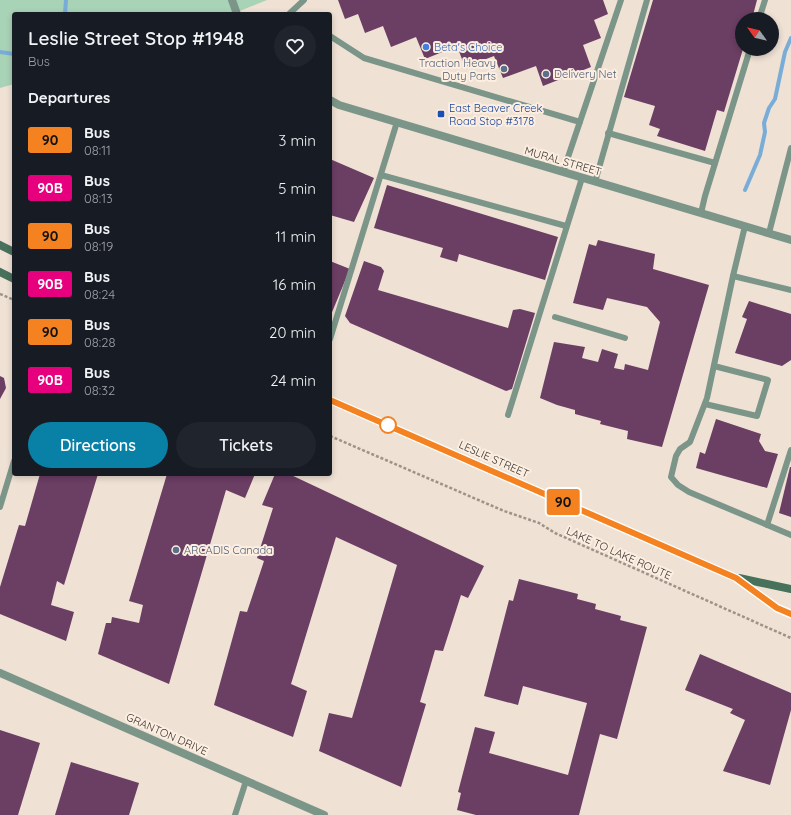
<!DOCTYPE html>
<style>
:root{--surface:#171b24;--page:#20242c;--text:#f1f3f6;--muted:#9ea1a6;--accent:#0981a7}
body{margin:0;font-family:Quicksand,sans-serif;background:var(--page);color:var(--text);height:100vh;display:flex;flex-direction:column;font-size:15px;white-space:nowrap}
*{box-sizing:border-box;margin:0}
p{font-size:13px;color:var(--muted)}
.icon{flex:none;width:22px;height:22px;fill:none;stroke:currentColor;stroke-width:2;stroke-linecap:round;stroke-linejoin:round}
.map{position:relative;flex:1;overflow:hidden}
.sheet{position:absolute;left:12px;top:12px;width:320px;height:464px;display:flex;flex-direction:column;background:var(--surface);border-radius:4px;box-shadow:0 2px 6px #0003}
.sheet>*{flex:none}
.badge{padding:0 8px;border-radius:3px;font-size:14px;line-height:26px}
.needle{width:26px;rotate:304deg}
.buttons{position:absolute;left:735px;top:12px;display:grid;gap:8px}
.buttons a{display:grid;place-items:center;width:44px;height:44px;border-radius:50%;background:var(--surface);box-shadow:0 2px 6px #0003;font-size:20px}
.map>.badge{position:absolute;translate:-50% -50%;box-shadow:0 0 0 2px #fff}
h2{padding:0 16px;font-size:15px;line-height:36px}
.round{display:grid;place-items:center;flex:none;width:42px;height:42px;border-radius:21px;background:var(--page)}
.summary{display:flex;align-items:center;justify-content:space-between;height:68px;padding:0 16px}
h1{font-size:19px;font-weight:600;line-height:30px}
.action{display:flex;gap:8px;margin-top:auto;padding:8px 16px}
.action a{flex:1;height:46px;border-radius:24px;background:var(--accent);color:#fff;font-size:16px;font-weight:600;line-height:46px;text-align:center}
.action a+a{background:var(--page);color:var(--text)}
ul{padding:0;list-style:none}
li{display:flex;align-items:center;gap:12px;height:48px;padding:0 16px}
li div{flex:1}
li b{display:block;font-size:15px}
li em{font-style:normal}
li .badge{min-width:44px;font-weight:700;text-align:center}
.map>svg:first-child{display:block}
.green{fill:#a9d3b6}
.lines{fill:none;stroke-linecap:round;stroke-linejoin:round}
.stream{stroke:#79add7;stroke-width:4}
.building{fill:#6b3e64}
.path{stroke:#9d9389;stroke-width:2.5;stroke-dasharray:3 2;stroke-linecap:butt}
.service{stroke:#7b9688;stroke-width:6}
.minor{stroke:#7b9688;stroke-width:8}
.secondary{stroke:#48715c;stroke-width:8}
.line-casing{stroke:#fff;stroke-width:9}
.line{stroke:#f58220;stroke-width:6}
.shop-dot{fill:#3f7fe0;stroke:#fceee1;stroke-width:1.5}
.service-dot{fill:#5c6f8a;stroke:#fceee1;stroke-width:1.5}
.transit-dot{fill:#1a4fb4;stroke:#fceee1;stroke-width:1.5}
.stop-dot{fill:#fff;stroke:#f58220;stroke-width:2}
.labels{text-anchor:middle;stroke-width:4;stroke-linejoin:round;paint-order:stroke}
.shop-label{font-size:11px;fill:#366cbe;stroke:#fceee1;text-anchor:start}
.service-label{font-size:11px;fill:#4e5e75;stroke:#fceee1;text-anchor:start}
.transit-label{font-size:11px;fill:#164399;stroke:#fceee1;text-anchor:start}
.street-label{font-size:11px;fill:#3d3732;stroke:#fceee1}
</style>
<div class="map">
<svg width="791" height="815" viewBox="0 0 791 815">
<rect width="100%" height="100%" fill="#efe1d4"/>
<polygon class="green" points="0,0 267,0 232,14 14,14 14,84 0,88"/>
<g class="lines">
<g class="stream">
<polyline points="65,14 66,0"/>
<polyline points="0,52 14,54"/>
<polyline points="745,190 760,155 765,132 764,123 769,108 775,99 785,52 791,38"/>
</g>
</g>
<g class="building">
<polygon points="338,0 603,0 608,14 594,20 601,38 583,45 591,67 543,86 536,66 503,78 494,56 465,67 457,46 425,59 416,37 391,47 383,26 365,33 358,14 345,19"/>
<polygon points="653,0 757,0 752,19 742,19 743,49 724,112 717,110 705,151 657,136 660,129 649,125 655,106 624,97"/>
<polygon points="330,159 374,178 354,222 330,215"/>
<polygon points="387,185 558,237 545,280 459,254 457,262 440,257 443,248 374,228"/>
<polygon points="598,240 655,254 653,269 709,285 662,447 627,439 628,431 600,424 601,421 575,414 575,410 557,405 540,398 554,342 585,347 582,358 598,362 602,349 618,354 614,368 624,370 625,364 648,370 660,322 647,307 607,298 603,310 573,303 589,244 596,246"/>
<polygon points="330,261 350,269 330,317"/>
<polygon points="364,261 381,267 384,271 378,290 508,328 513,310 520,309 535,313 512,389 506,391 350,323 345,316"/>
<polygon points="749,301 791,314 791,360 782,366 735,353 747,319 742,317"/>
<polygon points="0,376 4,378 6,388 0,399"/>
<polygon points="716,419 761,434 759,441 765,451 778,454 767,488 696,468 700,452 705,454"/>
<polygon points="790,467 791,467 791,517 779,513"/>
<polygon points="40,474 98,474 64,585 57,581 51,605 74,612 66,641 0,614 0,587 19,525 25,526"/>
<polygon points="167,474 255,474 245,498 226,490 169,684 98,654 106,623 111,623 112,617 139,623 143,605 129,601"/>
<polygon points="275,474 289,474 484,566 468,598 461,595 443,651 435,650 420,702 426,704 401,787 319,751 329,713 352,718 397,565 336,537 291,684 307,691 293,737 214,705 240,611 247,612 264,561 257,558 273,508 262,505"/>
<polygon points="519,579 578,594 577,599 596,604 595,609 621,616 620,620 647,627 617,739 600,734 579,815 476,815 457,810 461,793 458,792 475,727 495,732 489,753 568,775 587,703 523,686 518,705 484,696 509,600 513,601"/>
<polygon points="700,654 791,693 791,710 770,785 723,771 745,720 730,713 733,709 685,690"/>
<polygon points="0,730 40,743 18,815 0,815"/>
<polygon points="71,762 139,783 129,815 55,815"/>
</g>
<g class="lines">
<g class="path">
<polyline points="0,294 14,300"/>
<polyline points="330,436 504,511 539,523 555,533 791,638"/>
</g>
<g class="service">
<polyline points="289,14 304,0"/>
<polyline points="759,19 765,0"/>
<polyline points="330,36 364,58 580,122"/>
<polyline points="608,133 715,163"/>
<polyline points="563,172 621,0"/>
<polyline points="381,175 566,226"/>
<polyline points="595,182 647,0"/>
<polyline points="701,213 705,196 750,49"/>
<polyline points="745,226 733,276 791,290"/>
<polyline points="769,233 791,148"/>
<polyline points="733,276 707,398 690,442 680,449 676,456 671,477 678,485 689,492 791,535"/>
<polyline points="555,317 625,338"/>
<polyline points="330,339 397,122"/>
<polyline points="705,404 757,416 768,380 714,366"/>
<polyline points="508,415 582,178"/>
<polyline points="0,507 14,461"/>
<polyline points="767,525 791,450"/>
<polyline points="235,815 246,781"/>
</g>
<g class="minor">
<polyline points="232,0 237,14"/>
<polyline points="330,100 339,105 791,240"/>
<polyline points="0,673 324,815"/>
</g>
<g class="secondary">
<polyline points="0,245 14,252"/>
<polyline points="0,272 14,279"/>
<polyline points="330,400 736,578 777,608 791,614"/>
<polyline points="739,578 791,589"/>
</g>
</g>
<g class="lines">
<defs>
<polyline id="line" points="330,400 736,578 777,608 791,614"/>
</defs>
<use href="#line" class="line-casing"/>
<use href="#line" class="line"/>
</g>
<circle class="shop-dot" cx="426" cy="47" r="4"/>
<g class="service-dot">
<circle cx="504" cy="69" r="4"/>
<circle cx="546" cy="74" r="4"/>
<circle cx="176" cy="550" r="4"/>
</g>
<rect class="transit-dot" x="437" y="110" width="8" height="8" rx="2"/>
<circle class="stop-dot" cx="388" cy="425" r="8"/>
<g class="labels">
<g class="shop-label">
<text x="434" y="51">Beta's Choice</text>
</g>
<g class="service-label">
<text x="496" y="67" text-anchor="end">Traction Heavy<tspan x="496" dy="13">Duty Parts</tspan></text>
<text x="554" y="78">Delivery Net</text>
<text x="184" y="554">ARCADIS Canada</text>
</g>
<g class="transit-label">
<text x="449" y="112">East Beaver Creek<tspan x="449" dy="13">Road Stop #3178</tspan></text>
</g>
<g class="street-label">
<text transform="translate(563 161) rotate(16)" y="4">MURAL STREET</text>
<text transform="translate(494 459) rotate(24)" y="4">LESLIE STREET</text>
<text transform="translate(619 553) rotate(24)" y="4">LAKE TO LAKE ROUTE</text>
<text transform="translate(167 734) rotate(24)" y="4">GRANTON DRIVE</text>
</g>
</g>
</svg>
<div class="buttons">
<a><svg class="needle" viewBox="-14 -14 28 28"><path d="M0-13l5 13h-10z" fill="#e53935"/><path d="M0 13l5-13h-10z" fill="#9ea1a6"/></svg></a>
</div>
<b class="badge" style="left:563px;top:502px;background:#f58220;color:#111">90</b>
<section class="sheet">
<div class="summary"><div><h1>Leslie Street Stop #1948</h1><p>Bus</p></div><a class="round"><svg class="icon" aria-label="heart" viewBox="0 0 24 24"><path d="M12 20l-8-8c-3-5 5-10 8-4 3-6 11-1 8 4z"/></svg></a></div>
<h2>Departures</h2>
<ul>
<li><span class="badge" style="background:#f58220;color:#111">90</span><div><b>Bus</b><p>08:11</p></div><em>3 min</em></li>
<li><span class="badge" style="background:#e6007e;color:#fff">90B</span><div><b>Bus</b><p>08:13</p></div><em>5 min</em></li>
<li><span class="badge" style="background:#f58220;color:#111">90</span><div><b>Bus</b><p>08:19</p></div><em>11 min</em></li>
<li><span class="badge" style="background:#e6007e;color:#fff">90B</span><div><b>Bus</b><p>08:24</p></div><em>16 min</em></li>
<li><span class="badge" style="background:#f58220;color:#111">90</span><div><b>Bus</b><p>08:28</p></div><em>20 min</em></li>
<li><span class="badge" style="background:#e6007e;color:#fff">90B</span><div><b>Bus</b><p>08:32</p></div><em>24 min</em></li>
</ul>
<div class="action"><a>Directions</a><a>Tickets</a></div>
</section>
</div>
